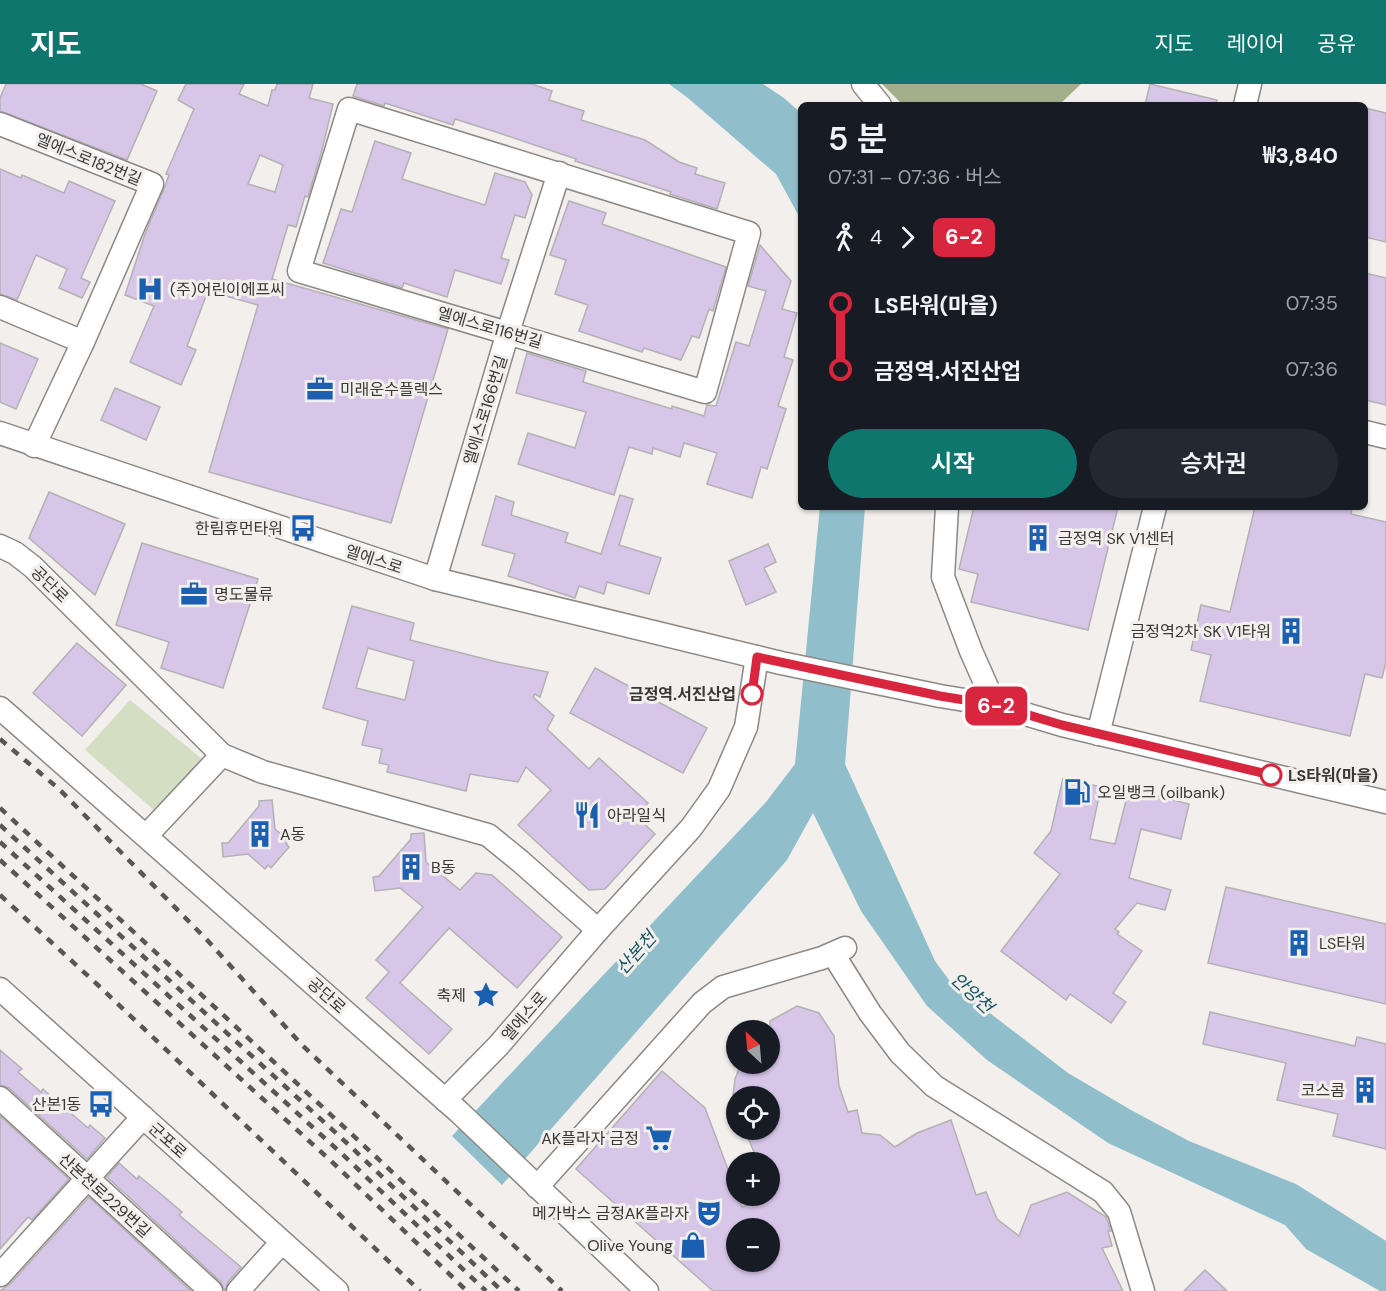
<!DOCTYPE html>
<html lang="ko">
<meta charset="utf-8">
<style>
:root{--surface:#171b24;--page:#242831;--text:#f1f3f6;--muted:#9ea1a6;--accent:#0f766e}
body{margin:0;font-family:"DM Sans","Noto Sans KR",sans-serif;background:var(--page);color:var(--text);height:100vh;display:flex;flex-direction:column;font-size:22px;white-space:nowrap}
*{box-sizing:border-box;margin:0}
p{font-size:20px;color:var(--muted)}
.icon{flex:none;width:33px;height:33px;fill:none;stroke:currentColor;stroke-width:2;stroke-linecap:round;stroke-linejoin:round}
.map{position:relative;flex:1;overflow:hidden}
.drawer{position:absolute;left:798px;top:18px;width:570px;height:408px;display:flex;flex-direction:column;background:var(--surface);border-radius:9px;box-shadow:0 2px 4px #0004}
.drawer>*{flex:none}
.badge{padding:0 12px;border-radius:9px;font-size:21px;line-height:39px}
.needle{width:39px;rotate:334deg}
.fabs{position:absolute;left:726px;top:936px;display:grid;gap:12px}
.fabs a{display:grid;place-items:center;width:54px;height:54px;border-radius:50%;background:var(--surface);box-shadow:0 2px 4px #0004;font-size:30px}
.map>.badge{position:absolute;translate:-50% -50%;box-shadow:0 0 0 3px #fff}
.legs{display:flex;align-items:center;gap:9px;height:66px;padding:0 30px;font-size:20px}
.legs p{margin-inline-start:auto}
.summary{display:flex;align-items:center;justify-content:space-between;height:102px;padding:0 30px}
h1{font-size:33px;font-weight:600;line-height:45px}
.button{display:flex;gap:12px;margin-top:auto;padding:12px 30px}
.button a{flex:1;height:69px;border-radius:36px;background:var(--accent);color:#fff;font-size:24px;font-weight:600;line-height:69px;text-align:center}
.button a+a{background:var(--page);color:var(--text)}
ul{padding:0 30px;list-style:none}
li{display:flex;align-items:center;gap:21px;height:66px;font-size:22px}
li i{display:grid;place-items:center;width:9px;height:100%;margin:0 8px;background:currentColor}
li i::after{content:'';width:15px;height:15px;margin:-8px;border:4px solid;border-radius:50%;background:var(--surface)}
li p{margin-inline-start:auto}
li:first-child i{background:linear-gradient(#0000 50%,currentColor 0)}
li:last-child i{background:linear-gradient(currentColor 50%,#0000 0)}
header{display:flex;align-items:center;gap:36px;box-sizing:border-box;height:84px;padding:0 30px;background:var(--accent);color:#fff}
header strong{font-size:28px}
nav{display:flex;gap:33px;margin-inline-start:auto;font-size:21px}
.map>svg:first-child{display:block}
.green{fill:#d4dec2}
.forest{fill:#a3af8b}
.water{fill:#90bfcb}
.building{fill:#d8c6e9;stroke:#b3b1b4;stroke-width:1.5;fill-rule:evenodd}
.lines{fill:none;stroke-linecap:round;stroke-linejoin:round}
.minor-casing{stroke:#8c8885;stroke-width:25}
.minor{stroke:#fff;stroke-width:22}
.rail{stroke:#585756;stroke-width:4.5;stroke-dasharray:8 8;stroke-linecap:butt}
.line-1-casing{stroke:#fff;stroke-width:14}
.line-1{stroke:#d7263d;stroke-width:9}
.stop-1-dot{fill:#fff;stroke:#d7263d;stroke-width:3}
.labels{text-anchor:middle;stroke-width:6;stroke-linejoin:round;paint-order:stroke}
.street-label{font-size:16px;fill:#393837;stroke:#f2efec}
.poi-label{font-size:16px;fill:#393837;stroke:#f2efec;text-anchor:start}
.stop-label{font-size:16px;font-weight:bold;fill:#393837;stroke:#f2efec;text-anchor:end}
.water-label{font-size:18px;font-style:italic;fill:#175664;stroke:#f2efec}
</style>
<header>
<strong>지도</strong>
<nav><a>지도</a><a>레이어</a><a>공유</a></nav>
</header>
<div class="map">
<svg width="1386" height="1207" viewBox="0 0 1386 1207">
<rect width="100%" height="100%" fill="#f2efec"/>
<polygon class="green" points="130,616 202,675 154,726 85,666"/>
<polygon class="forest" points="882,0 1081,0 1059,21 903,21"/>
<g class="water">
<polygon points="669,0 763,0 784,14 801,29 801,136 776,90 688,14"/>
<polygon points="820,423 865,423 845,680 935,877 952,900 1068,989 1131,1026 1189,1057 1296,1100 1386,1157 1386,1207 1380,1207 1306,1165 1285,1141 1108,1059 987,976 927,922 861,827 813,729 787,776 502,1101 452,1052 766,718 795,680"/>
</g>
<g class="building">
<polygon points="6,0 141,0 157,7 127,76 0,27 0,14"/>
<path d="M186 0H244L239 10 268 22 272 6H275L277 0H313L309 14 333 20 322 66 308 113 305 112 296 143 288 141 272 195 448 245 391 439 209 388 258 221 208 207 187 262 196 266 181 301 130 278 154 222 125 211 145 150 164 105 169 91 166 90 194 25 178 16ZM260 71 283 81 275 108 248 100Z"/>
<polygon points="357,0 532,0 552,7 549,16 584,27 581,36 645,56 679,78 697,84 695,90 725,99 717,125 670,110 671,108 575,77 576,75 496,48 455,35 453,41 385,19 384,22 353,12"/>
<polygon points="1150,0 1217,16 1216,21 1145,21"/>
<polygon points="1365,24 1386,29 1386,158 1365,153"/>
<polygon points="375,57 411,69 402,95 485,121 495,89 525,98 532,111 525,134 515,131 501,174 509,176 501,200 455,186 447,213 404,199 402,204 323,179 341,125 352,128"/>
<polygon points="0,85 21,94 22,91 64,109 69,97 115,117 81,194 90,198 82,214 59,204 67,185 36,171 17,216 0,210"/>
<polygon points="569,117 606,129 602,140 726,183 713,227 709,225 699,254 692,252 681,276 644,264 642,268 579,247 588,221 555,210 566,176 550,171"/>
<polygon points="760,161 791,197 782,225 797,229 784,273 793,276 778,322 786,325 767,385 761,383 752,414 707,400 717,369 684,359 680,373 653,364 652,370 629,363 614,411 518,380 528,349 575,364 586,328 516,309 527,269 586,287 583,298 672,325 672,322 704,332 707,321 716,322 736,258 749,262 766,207 748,202"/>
<polygon points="1365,189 1386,194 1386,321 1365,316"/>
<polygon points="0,259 38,275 16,325 0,318"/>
<polygon points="115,304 160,323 146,356 101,336"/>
<polygon points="49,408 125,440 95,511 29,454"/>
<polygon points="620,411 633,415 619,461 661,474 649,510 607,498 604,510 579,502 575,514 508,492 515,470 482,461 496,412 514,418 511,431 568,449 565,458 601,470"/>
<polygon points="974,423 1118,423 1088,546 971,518 978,490 959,485"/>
<polygon points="1255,423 1352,423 1351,430 1386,438 1386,578 1382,594 1365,590 1350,652 1200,617 1211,571 1191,566 1201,521 1230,528"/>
<polygon points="142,459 258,495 223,604 161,584 169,558 116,541"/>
<polygon points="768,460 776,478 764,484 776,508 746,521 729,477"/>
<path d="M352 522 414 539 410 556 497 578 548 588 540 613 535 610 533 613 554 632 547 645 589 685 599 674 648 719 636 732 655 750 605 805 589 806 518 741 551 706 526 683 518 698 470 690 466 707 387 688 389 681 379 679 382 665 362 661 368 637 323 624ZM368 564 414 577 405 616 356 604Z"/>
<polygon points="77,559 126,601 82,652 33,609"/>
<polygon points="595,584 707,644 683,689 570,629"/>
<polygon points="1063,694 1101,703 1090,755 1115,760 1129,705 1189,720 1181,755 1141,745 1129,794 1171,806 1165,826 1137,819 1115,845 1119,848 1117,850 1142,867 1113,909 1126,918 1111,939 1070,910 1066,916 1001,867 1060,790 1034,769 1051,747"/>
<polygon points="272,716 275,745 289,757 286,760 289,763 271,784 268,781 265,785 248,770 223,773 222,759 228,759 259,722 259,717"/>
<polygon points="424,749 426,778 460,806 476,789 492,791 562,853 517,904 449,844 400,899 452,945 429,970 366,914 389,888 376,876 423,823 400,804 375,807 373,793 379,792 411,755 411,750"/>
<polygon points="1226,803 1386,840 1386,920 1208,879"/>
<path d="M797 922 819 929 834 952 839 1002 848 1028 857 1026 862 1049 880 1051 895 1063 917 1049 951 1036 976 1111 986 1108 997 1135 1019 1152 1031 1121 1067 1108 1106 1133 1111 1147H1108L1112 1162 1102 1164 1123 1207H713L576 1085 662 987 705 1024 742 1123 770 1113V1078H758L745 1046H770V1012H733L735 995 741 980H770V937ZM736 1144H770V1178H736Z"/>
<polygon points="1210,928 1355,962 1357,953 1386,960 1386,1065 1333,1052 1338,1030 1277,1016 1286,979 1203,960"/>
<polygon points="0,966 22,985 18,988 41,1008 43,1005 88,1044 90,1041 105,1054 87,1075 9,1004 0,1001"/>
<polygon points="0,1032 69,1095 32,1136 28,1133 0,1165"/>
<polygon points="119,1079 137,1095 139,1092 162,1111 182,1128 179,1131 241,1183 228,1198 225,1207 220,1197 107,1093"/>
<polygon points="89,1113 191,1207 0,1207 10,1200"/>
<polygon points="1205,1186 1227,1207 1184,1207"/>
</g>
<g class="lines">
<defs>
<g id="minor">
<polyline points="863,0 880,21"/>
<polyline points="1245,21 1250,0"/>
<polygon points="349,25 749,149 705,308 299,187"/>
<polyline points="0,40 152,100 83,258 34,362"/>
<polyline points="0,223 83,258"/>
<polyline points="1365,348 1386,353"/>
<polyline points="0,349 435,495 781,579 940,612 995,621 1062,641 1386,718"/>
<polyline points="947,423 943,493 971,567 995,621"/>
<polyline points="0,462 15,469 33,483 222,671 263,688 488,751 520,777 598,846"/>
<polyline points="435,495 508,248 559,89"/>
<polyline points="0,624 459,1028 647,1207"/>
<polyline points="1098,650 1155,423"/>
<polyline points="147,751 222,671"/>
<polyline points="833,870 870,929 900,969 934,1002 1103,1108 1119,1128 1143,1207"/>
<polyline points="0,905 337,1207"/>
<polyline points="0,1014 211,1207"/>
<polyline points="445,1016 498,962 598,846 691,744 719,705 746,643 757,573"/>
<polyline points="537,1103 702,919 723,903 822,874 845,864"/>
<polyline points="0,1191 143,1033"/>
<polyline points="238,1207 282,1158"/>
</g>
</defs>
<use href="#minor" class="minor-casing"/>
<use href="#minor" class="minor"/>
<g class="rail">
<polyline points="0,655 59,705 208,857 302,961 562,1207"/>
<polyline points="0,724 358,1056 519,1207"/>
<polyline points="0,741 349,1061 502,1207"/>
<polyline points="0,758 341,1069 486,1207"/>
<polyline points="0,776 330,1076 467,1207"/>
<polyline points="0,811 99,902 420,1207"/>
</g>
</g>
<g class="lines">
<defs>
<polyline id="line-1" points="752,610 757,573 940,612 995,621 1062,641 1271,691"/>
</defs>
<use href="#line-1" class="line-1-casing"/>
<use href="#line-1" class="line-1"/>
</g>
<defs>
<symbol id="hospital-bare" viewBox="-9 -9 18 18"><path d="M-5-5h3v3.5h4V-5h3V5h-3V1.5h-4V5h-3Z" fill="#1b60b0" stroke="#f2efec" stroke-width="2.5" paint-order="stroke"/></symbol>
<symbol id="office-bare" viewBox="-9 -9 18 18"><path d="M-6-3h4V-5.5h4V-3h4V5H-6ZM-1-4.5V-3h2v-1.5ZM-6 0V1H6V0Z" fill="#1b60b0" stroke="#f2efec" stroke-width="2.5" paint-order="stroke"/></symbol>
<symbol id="bus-bare" viewBox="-9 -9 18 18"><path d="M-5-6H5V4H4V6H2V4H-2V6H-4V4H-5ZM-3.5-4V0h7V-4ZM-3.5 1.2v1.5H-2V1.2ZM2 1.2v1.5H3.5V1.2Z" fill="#1b60b0" stroke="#f2efec" stroke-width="2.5" paint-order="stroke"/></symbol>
<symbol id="building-bare" viewBox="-9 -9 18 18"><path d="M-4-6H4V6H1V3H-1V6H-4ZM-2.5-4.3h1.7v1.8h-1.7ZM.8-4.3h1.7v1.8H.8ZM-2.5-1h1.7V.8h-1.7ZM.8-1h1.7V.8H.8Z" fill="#1b60b0" stroke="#f2efec" stroke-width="2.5" paint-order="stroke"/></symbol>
<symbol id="fuel-bare" viewBox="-9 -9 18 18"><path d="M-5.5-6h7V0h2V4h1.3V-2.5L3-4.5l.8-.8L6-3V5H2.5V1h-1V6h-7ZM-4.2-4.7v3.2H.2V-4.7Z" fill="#1b60b0" stroke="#f2efec" stroke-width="2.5" paint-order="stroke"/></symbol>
<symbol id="restaurant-bare" viewBox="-9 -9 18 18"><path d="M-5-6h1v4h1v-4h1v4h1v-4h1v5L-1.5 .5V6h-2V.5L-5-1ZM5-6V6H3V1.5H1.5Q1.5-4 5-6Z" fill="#1b60b0" stroke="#f2efec" stroke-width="2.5" paint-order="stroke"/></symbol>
<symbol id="sight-bare" viewBox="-9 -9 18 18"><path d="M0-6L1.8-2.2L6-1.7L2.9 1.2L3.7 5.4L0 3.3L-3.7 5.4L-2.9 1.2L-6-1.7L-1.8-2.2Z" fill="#1b60b0" stroke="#f2efec" stroke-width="2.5" paint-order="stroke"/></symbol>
<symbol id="supermarket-bare" viewBox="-9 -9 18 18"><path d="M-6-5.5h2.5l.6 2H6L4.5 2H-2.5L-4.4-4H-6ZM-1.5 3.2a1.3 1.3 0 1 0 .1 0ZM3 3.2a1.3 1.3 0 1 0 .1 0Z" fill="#1b60b0" stroke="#f2efec" stroke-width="2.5" paint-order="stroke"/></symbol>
<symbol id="theatre-bare" viewBox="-9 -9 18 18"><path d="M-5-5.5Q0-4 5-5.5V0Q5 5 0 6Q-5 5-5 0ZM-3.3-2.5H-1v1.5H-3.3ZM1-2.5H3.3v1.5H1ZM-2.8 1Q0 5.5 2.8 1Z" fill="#1b60b0" stroke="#f2efec" stroke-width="2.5" paint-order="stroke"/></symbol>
<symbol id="shop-bare" viewBox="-9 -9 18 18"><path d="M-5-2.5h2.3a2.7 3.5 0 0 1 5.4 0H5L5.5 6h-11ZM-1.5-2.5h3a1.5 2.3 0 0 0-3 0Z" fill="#1b60b0" stroke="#f2efec" stroke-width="2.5" paint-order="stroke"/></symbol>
</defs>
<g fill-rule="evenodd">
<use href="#hospital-bare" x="131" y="186" width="38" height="38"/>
<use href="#office-bare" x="301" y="286" width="38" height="38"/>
<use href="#bus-bare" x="284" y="425" width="38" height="38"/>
<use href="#building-bare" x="1019" y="435" width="38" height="38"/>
<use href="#office-bare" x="175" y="491" width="38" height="38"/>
<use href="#building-bare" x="1272" y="528" width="38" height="38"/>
<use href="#fuel-bare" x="1058" y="689" width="38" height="38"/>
<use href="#restaurant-bare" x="568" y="712" width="38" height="38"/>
<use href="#building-bare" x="241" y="731" width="38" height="38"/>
<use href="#building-bare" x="392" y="764" width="38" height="38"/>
<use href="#building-bare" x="1280" y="840" width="38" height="38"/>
<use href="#sight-bare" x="467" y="892" width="38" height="38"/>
<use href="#building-bare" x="1346" y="987" width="38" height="38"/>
<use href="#bus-bare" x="82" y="1001" width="38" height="38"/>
<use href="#supermarket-bare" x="640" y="1035" width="38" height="38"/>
<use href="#theatre-bare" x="690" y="1110" width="38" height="38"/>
<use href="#shop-bare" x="674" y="1142" width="38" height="38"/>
</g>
<g class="stop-1-dot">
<circle cx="752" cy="610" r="10"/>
<circle cx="1271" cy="691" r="10"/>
</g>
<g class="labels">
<g class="street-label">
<text transform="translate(89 75) rotate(22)" y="6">엘에스로182번길</text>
<text transform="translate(490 243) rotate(16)" y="6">엘에스로116번길</text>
<text transform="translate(485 326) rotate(-73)" y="6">엘에스로166번길</text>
<text transform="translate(374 475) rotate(18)" y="6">엘에스로</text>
<text transform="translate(50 500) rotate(44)" y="6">공단로</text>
<text transform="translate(327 911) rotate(42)" y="6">공단로</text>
<text transform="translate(524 932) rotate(-49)" y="6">엘에스로</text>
<text transform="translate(168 1056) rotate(42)" y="6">군포로</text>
<text transform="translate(105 1111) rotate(42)" y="6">산본천로229번길</text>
</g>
<g class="poi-label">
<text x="170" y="211">(주)어린이에프씨</text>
<text x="340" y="311">미래운수플렉스</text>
<text x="283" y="450" text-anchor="end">한림휴먼타워</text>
<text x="1058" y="460">금정역 SK V1센터</text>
<text x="214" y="516">명도물류</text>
<text x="1271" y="553" text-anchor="end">금정역2차 SK V1타워</text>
<text x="1097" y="714">오일뱅크 (oilbank)</text>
<text x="607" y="737">아라일식</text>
<text x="280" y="756">A동</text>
<text x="431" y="789">B동</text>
<text x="1319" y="865">LS타워</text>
<text x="466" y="917" text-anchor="end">축제</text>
<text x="1345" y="1012" text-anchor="end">코스콤</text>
<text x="81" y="1026" text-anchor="end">산본1동</text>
<text x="639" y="1060" text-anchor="end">AK플라자 금정</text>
<text x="689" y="1135" text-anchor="end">메가박스 금정AK플라자</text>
<text x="673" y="1167" text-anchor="end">Olive Young</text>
</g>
<g class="stop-label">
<text x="736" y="616">금정역.서진산업</text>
<text x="1288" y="697" text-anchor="start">LS타워(마을)</text>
</g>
<g class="water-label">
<text transform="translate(636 869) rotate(-48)" y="6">산본천</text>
<text transform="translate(972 909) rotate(43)" y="6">안양천</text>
</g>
</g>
</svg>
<div class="fabs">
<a><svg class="needle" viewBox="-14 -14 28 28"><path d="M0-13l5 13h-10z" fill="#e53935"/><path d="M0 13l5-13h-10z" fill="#9ea1a6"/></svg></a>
<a><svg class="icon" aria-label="locate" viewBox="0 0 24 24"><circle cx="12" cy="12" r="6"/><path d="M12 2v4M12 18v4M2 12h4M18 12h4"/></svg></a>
<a>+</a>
<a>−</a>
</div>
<b class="badge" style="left:996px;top:622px;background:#d7263d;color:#fff">6-2</b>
<section class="drawer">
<div class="summary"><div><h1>5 분</h1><p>07:31 – 07:36 · 버스</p></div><b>₩3,840</b></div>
<div class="legs"><svg class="icon" aria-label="walk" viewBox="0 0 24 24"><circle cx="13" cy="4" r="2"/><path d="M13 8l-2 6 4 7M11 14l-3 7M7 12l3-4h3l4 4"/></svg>4<svg class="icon" aria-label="forward" viewBox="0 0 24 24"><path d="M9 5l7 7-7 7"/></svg><b class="badge" style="background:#d7263d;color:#fff">6-2</b></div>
<ul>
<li><i style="color:#d7263d"></i><b>LS타워(마을)</b><p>07:35</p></li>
<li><i style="color:#d7263d"></i><b>금정역.서진산업</b><p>07:36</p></li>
</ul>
<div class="button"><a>시작</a><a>승차권</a></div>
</section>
</div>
